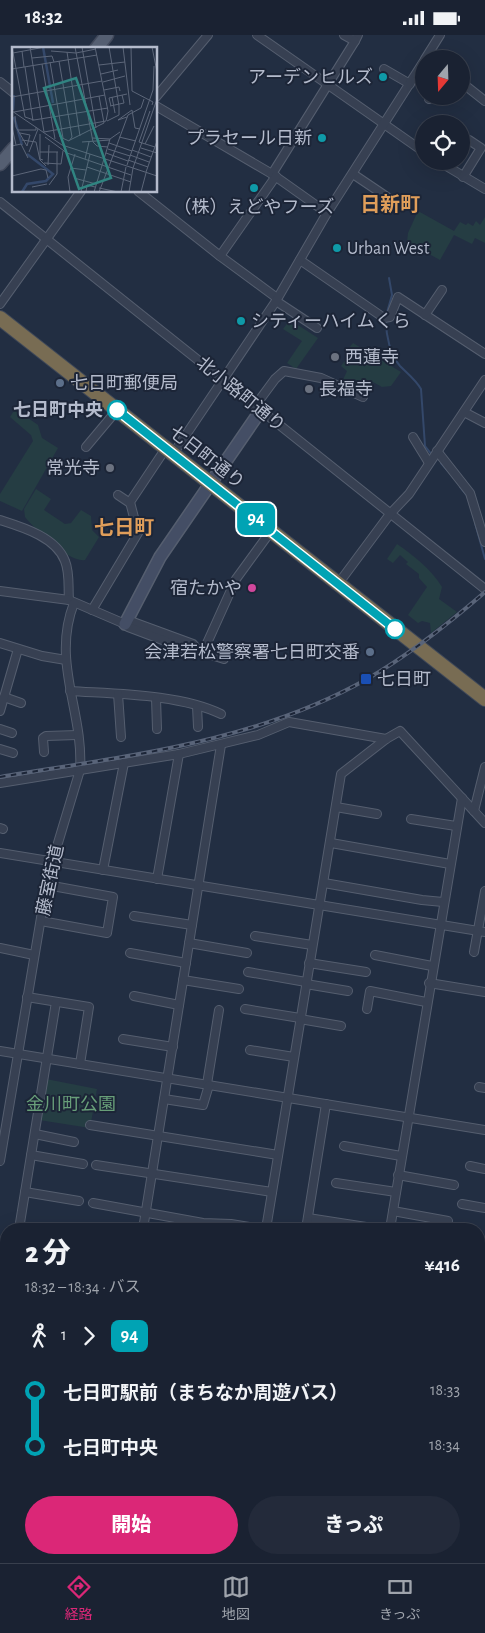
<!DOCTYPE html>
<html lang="ja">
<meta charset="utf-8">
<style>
:root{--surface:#1a2232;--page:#232a3a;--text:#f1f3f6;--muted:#9fa4ac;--line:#383f4d;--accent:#db2777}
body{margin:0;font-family:"Alegreya Sans","Noto Sans JP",sans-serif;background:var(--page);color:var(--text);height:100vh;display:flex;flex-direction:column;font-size:19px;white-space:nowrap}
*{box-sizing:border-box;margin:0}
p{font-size:16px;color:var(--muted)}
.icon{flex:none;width:28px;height:28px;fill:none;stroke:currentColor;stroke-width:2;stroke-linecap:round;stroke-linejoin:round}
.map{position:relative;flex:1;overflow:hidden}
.details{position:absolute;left:0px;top:1188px;width:485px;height:341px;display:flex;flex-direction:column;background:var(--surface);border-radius:20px 20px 0 0;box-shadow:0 5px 20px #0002,0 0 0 1px var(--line)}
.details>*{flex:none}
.badge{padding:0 10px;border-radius:8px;font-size:18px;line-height:32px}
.needle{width:32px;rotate:199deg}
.tools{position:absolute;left:415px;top:15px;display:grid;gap:10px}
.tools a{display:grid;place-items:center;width:55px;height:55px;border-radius:50%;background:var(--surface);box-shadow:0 5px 20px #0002,0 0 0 1px var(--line);font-size:25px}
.map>.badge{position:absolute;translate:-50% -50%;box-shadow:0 0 0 2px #fff}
.legs{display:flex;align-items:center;gap:8px;height:55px;padding:0 25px;font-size:16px}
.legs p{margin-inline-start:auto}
.overview{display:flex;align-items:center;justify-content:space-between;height:85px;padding:0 25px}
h1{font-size:28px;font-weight:800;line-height:38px}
.action{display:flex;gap:10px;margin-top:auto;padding:10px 25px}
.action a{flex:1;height:58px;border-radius:30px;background:var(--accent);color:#fff;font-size:20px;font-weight:800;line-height:58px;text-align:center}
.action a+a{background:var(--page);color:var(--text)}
ul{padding:0 25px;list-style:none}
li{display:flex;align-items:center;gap:18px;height:55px;font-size:19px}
li i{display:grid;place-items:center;width:8px;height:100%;margin:0 6px;background:currentColor}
li i::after{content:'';width:12px;height:12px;margin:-6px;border:4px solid;border-radius:50%;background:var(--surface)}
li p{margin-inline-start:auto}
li:first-child i{background:linear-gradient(#0000 50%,currentColor 0)}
li:last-child i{background:linear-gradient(currentColor 50%,#0000 0)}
.status{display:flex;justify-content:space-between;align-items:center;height:35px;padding:0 25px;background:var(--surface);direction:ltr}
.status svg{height:14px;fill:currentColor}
.tabs{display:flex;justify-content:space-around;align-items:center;height:70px;border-top:1px solid var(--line);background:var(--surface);font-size:14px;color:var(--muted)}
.tabs a{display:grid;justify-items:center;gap:2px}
.tabs .current{color:var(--accent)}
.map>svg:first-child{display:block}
.green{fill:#253d43}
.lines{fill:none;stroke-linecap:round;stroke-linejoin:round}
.stream{stroke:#34486a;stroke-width:2}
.river{stroke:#34486a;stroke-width:12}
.street-casing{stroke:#555e6f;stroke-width:10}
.secondary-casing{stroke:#555e6f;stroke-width:14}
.primary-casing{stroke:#41495b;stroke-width:15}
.highway-casing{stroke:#3f4859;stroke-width:16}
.street{stroke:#374052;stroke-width:8}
.secondary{stroke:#444e65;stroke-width:11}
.primary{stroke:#555f72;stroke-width:12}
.highway{stroke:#786c53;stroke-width:14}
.rail-casing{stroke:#596479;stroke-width:4}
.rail{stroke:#1c2537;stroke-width:2;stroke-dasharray:5.5;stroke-linecap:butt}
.line-1-casing{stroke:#fff;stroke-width:11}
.line-1{stroke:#00a3b4;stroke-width:8}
.culture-dot{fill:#0f9aa8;stroke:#1c2537;stroke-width:2}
.worship-dot{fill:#6b7280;stroke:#1c2537;stroke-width:2}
.service-dot{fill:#5c6f8a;stroke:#1c2537;stroke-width:2}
.stop-1-dot{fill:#fff;stroke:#00a3b4;stroke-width:2.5}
.hotel-dot{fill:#d1479c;stroke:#1c2537;stroke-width:2}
.transit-dot{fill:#1a4fb4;stroke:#1c2537;stroke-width:2}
.labels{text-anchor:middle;stroke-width:4;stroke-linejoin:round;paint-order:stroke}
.poi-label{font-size:18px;fill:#b4bbcc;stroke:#1c2537;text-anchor:start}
.street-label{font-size:18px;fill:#b4bbcc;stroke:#1c2537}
.stop-label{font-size:18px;font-weight:bold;fill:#b4bbcc;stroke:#1c2537;text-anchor:end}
.park-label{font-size:18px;fill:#689f79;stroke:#1c2537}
.quarter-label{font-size:20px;font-weight:bold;fill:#e09e5a;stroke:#1c2537}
.inset-river{fill:none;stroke:#34486a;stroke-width:2.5}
.inset-road{fill:none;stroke:#5c6679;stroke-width:1}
.view{fill:#308481;fill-opacity:0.15;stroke:#308481;stroke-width:2.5}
.inset-edge{fill:none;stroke:#b4bbcc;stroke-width:2.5}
</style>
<div class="status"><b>18:32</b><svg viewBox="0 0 49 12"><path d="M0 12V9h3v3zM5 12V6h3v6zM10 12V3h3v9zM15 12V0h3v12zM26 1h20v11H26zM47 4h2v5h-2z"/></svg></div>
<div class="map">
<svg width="485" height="1528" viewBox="0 0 485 1528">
<rect width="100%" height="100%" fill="#222e42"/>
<g class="green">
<polygon points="418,176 454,196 460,187 466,190 468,188 473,191 476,186 480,190 485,182 485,208 475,203 472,209 454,200 440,225 407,207 408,198"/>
<polygon points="290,285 318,303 296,334 287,328 302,306 283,294"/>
<polygon points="353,308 401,337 391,351 382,352 373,347 369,353 369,359 365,360 342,347 347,336 341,331 352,316 349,313"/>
<polygon points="15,374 38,390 42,403 58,413 22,476 0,466 0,459 33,406 31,400 10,382"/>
<path d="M36 454 51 464 44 475 65 489 71 488 81 475 91 481 92 495 99 502 85 525C69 528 35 494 25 482L24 474Z"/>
<path d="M397 509C413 520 432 535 442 552L439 564 457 577 431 598 430 588 422 586 418 588 408 580 427 552 419 543V539L406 529 408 527 400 520 393 528 387 524Z"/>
<polygon points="46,1044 97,1054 90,1093 39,1085"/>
</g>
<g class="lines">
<g class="stream">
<polyline points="386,281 392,260 389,243"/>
<path d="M386 286C386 300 390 320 400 331 407 338 416 345 421 354L425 411 432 420"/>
<polyline points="441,428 448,436"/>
<polyline points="460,452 468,462"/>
<polyline points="475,488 485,524"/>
</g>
<polyline class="river" points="395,1528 396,1522"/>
<defs>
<g id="street">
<polyline points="257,0 424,117"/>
<polyline points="344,0 355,6 358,0"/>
<polyline points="425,24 440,0"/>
<polyline points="384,34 410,49"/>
<polyline points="0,47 14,58"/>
<polyline points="461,47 485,66"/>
<polyline points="156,62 208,0"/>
<polyline points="429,64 430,61"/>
<polyline points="156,71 272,139 327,178"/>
<polyline points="438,126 485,154"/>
<polyline points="272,139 355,6"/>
<polyline points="353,139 393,166"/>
<polyline points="463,142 481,113 469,105"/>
<polyline points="138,156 220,221 277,263"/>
<polyline points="0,167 485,554"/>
<polyline points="220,221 276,141"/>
<polyline points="300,225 384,283 390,282 398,262 485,319"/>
<polyline points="276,266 317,293"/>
<polyline points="0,269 81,156"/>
<polyline points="425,280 442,255"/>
<polyline points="255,371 275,344 284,336 321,343 363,362"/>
<polyline points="464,377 485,388"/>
<polyline points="413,402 429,428"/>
<polyline points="86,412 117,375"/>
<polyline points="437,416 470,458 485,507"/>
<polyline points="173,419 276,266 327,178 424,26"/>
<polyline points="118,460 130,468"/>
<path d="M0 485C22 492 56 502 65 526 70 538 68 552 69 565"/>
<polyline points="338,549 390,479 409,459 485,345"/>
<polyline points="0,556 69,565 125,589 133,587 193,609 199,616 224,624"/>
<polyline points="92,575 138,498 130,467 166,413"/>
<polyline points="125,589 128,592 189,615 199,616"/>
<polyline points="0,608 42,621 66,625"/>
<polyline points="203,617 236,544 271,496"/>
<path d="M70 656C115 659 180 659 221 679"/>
<polyline points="118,659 121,702"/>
<polyline points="4,662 21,668"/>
<polyline points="156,663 157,694"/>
<polyline points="197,671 198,692"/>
<polyline points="0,676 18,614"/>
<polyline points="0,694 12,698"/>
<polyline points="0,714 13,718"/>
<polyline points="44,717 43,703 46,701 77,700"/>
<polyline points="0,748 179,719 258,700 289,687 386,704"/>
<polyline points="336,772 377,779"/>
<polyline points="474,776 485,732"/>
<polyline points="411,784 456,791"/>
<polyline points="0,793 3,794"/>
<polyline points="331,808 450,829"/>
<polyline points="0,818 485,897"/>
<polyline points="103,835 124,728"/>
<polyline points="157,844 179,719"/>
<polyline points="324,848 422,865 443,867"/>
<polyline points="134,881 192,890"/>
<polyline points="41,886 107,898 113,862 47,850"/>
<polyline points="255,901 312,910"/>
<polyline points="189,908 247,918"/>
<polyline points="0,913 34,920"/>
<polyline points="474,917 485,856"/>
<polyline points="130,918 186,928"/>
<polyline points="375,920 432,931"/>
<polyline points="309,928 366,937"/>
<polyline points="248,937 306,947"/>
<polyline points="183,945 239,954"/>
<polyline points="429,948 485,957"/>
<polyline points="306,949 348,956"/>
<polyline points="134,961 179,970"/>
<polyline points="27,962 89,972 80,1029"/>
<polyline points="245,974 300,983"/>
<polyline points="367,974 370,956 426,967"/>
<polyline points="300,984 341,991"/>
<polyline points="123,1004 173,1012"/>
<polyline points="250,1015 294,1022"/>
<polyline points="0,1016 485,1095"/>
<polyline points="207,1049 219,975"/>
<polyline points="479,1052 485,1053"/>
<polyline points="164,1064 203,1070 209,1050"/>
<polyline points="90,1090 278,1120"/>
<polyline points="35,1099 74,1107"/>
<polyline points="344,1111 401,1121"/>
<polyline points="31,1120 83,1129"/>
<path d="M0 1126 48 841 80 735C84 677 51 627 74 568"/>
<polyline points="96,1130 272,1157"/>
<polyline points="470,1131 485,1134"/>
<polyline points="398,1140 454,1150"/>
<polyline points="336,1148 396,1157"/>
<polyline points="25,1157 79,1166"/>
<polyline points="93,1168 203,1188 231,1189 261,1194"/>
<polyline points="462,1169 485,1173"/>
<polyline points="393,1176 448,1186"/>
<polyline points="308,1183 379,1194"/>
<polyline points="19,1194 56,967"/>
<polyline points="143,1194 221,710"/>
<polyline points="266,1194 341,739 386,704 400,696 485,788"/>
<polyline points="306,1194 326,1069"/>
<polyline points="390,1194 462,763"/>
<polyline points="0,1211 6,1212"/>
<polyline points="479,1290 485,1291"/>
<polyline points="0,1312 6,1273"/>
<polyline points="0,1410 6,1411"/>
<polyline points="479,1420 485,1379"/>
<polyline points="479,1489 485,1490"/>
<polyline points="88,1528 89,1522"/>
<polyline points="212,1528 213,1522"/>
<polyline points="335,1528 336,1522"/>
<polyline points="462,1528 463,1522"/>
</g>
<polyline id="secondary" points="125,589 160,522 261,375"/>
<g id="primary">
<polyline points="96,14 107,0"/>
<polyline points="0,129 14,113"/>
</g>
<polyline id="highway" points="0,283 485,664"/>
</defs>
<use href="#street" class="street-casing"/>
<use href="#secondary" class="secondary-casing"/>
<use href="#primary" class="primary-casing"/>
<use href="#highway" class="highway-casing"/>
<use href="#street" class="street"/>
<use href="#secondary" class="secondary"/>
<use href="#primary" class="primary"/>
<use href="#highway" class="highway"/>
<defs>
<path id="rail" d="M0 742C125 721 254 708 367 644 409 620 448 589 485 557"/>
</defs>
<use href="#rail" class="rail-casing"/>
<use href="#rail" class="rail"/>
</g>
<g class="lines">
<defs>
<polyline id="line-1" points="117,375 395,594"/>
</defs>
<use href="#line-1" class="line-1-casing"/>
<use href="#line-1" class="line-1"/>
</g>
<g class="culture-dot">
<circle cx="383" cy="42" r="5"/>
<circle cx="322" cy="103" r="5"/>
<circle cx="254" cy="153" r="5"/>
<circle cx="337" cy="213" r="5"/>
<circle cx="241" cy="286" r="5"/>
</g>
<g class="worship-dot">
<circle cx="335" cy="322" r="5"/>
<circle cx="309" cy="354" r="5"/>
<circle cx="110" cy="433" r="5"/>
</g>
<g class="service-dot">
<circle cx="60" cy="348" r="5"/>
<circle cx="370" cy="617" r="5"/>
</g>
<g class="stop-1-dot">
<circle cx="117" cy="375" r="9"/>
<circle cx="395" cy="594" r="9"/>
</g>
<circle class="hotel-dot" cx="252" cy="553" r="5"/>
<rect class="transit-dot" x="360" y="638" width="12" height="12" rx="2.5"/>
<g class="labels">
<g class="poi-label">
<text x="373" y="48" text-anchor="end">アーデンヒルズ</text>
<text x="312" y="109" text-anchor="end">プラセール日新</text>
<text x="254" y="178" text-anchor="middle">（株）えどやフーズ</text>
<text x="347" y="219">Urban West</text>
<text x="251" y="292">シティーハイムくら</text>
<text x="345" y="328">西蓮寺</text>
<text x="70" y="354">七日町郵便局</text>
<text x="319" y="360">長福寺</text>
<text x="100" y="439" text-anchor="end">常光寺</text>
<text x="242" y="559" text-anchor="end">宿たかや</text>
<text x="360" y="623" text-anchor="end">会津若松警察署七日町交番</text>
<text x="377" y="650">七日町</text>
</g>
<g class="street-label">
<text transform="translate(241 359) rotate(39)" y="6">北小路町通り</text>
<text transform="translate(207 422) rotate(38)" y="6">七日町通り</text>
<text transform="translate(50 845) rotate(-78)" y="6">藤室街道</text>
</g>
<g class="stop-label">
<text x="103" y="381">七日町中央</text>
</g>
<g class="park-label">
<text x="71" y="1075">金川町公園</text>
</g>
<g class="quarter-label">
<text x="390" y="176">日新町</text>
<text x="124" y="499">七日町</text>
</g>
</g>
<g transform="translate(12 12)">
<rect width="145" height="145" fill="#222e42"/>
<path class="inset-river" d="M31 0 41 56M1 63 2 48M2 70 10 98M10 145 15 137 34 134 41 127 15 107"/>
<path class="inset-road" d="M0 0 13 70 22 73 96 61M18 0 32 85M63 0 81 95M70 0 84 81M111 0 118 58M119 0 120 44 141 55 140 58M140 0 145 25M10 4 12 20M39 4 64 6M55 5 68 89M1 6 33 0M64 6 84 2M20 11 40 9 42 15M47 14 60 90 57 94 48 90 47 82M38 15 51 91M30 17 43 92M87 18 113 15M13 20 21 74M0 22 85 8M89 27 106 23M91 35 113 29M92 43 107 40 108 44M87 49 92 76M0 50 90 34M100 50 103 66M98 59 112 56 110 48M99 59 97 51 115 47M0 64 50 98 121 121M138 64 127 95 143 100M2 65 93 48M3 69 4 80 15 99 18 88 8 86M115 70 106 73 120 63 123 81 128 82M95 74 107 68V59L97 0M0 80 4 98M6 83H24V80M32 85 94 74 96 64 83 0M28 87V112L31 113M33 90 55 106 119 128M107 90 124 94M80 91 98 92M10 93 24 95 28 113 34 119M58 93 92 76M70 95 98 93M81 95 85 99 96 100M97 96 120 104M133 97 142 79M0 99 9 97 16 111M129 101 145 106M96 102 118 109M120 103 139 110M17 105 26 82M28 105H46M94 106 116 114M118 108 137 115M73 112 77 95M116 113 136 120M99 114 116 68 129 61 132 52M32 116 49 117 51 104M36 118 37 98M115 118 141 43 142 19M75 120 119 135M59 121 74 123M121 121 145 129M134 125 145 94M0 129 29 122 34 123 36 131M62 131 84 137M37 138 45 127V105M20 140 35 137M87 141 106 145M58 145 56 130 63 107M69 145 78 107M74 145 75 138 83 140M82 145 98 92 108 85M87 145 99 114M109 145 114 120M117 145 121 121 145 52M129 145 134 126"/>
<path class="view" d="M64 31 99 131 67 142 32 41Z"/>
<rect width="145" height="145" class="inset-edge"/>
</g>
</svg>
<div class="tools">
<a><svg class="needle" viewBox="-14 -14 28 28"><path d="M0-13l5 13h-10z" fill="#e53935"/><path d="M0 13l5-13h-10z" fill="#9fa4ac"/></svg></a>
<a><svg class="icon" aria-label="locate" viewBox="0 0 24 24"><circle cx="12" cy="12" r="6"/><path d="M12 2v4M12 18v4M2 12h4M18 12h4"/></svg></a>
</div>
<b class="badge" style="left:256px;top:484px;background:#00a3b4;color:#fff">94</b>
<section class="details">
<div class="overview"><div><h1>2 分</h1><p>18:32 – 18:34 · バス</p></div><b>¥416</b></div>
<div class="legs"><svg class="icon" aria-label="walk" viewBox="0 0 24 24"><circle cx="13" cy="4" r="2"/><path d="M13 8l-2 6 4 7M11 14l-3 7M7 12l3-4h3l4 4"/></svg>1<svg class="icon" aria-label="forward" viewBox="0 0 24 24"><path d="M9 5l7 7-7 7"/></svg><b class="badge" style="background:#00a3b4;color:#fff">94</b></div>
<ul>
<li><i style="color:#00a3b4"></i><b>七日町駅前（まちなか周遊バス）</b><p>18:33</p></li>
<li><i style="color:#00a3b4"></i><b>七日町中央</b><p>18:34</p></li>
</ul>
<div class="action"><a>開始</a><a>きっぷ</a></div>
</section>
</div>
<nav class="tabs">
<a class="current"><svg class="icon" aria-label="directions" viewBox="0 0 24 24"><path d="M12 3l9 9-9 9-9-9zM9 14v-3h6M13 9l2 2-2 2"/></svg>経路</a>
<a><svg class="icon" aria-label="map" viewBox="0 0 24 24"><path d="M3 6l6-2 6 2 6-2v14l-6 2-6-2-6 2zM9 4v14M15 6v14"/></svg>地図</a>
<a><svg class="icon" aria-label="tickets" viewBox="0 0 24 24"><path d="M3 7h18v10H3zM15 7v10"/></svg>きっぷ</a>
</nav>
